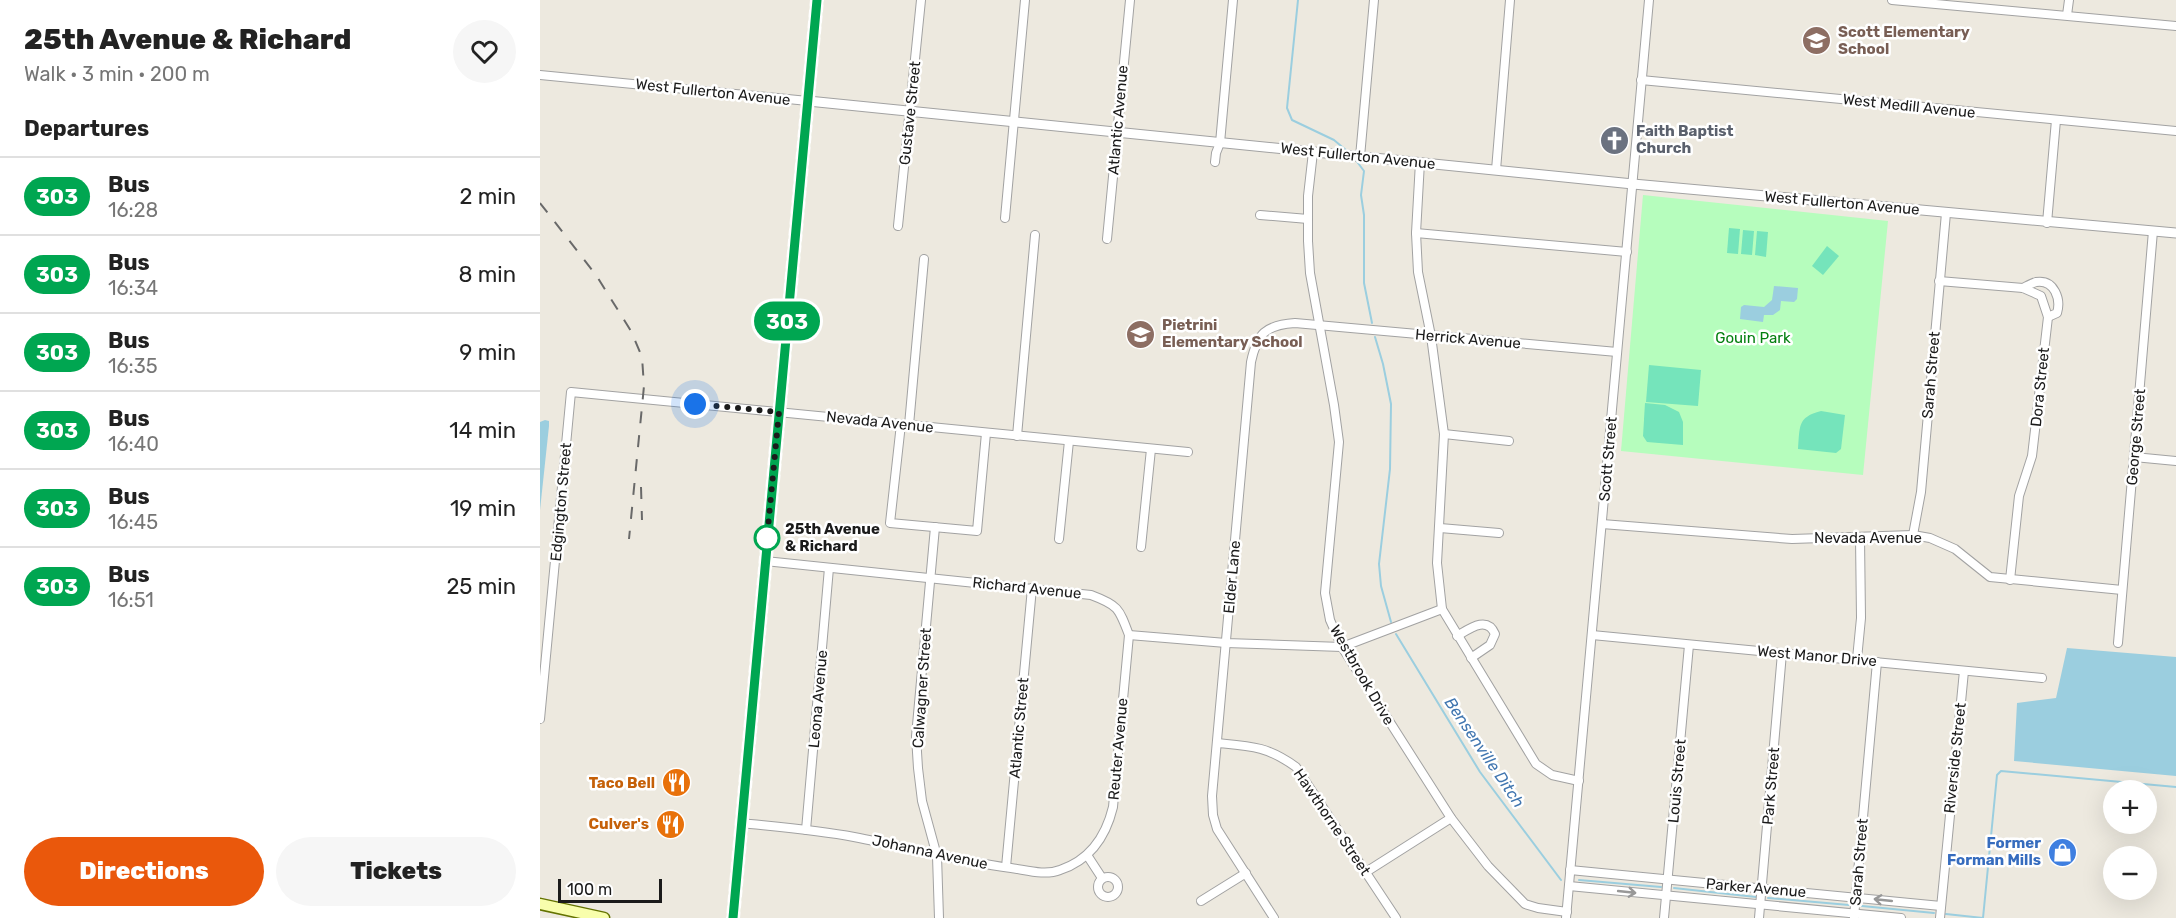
<!DOCTYPE html>
<meta charset="utf-8">
<style>
:root{--surface:#fff;--page:#f6f6f6;--text:#222;--muted:#767676;--line:#e0e0e0;--accent:#ea580c}
body{margin:0;font-family:Rubik,sans-serif;background:var(--page);color:var(--text);height:100vh;display:flex;flex-direction:column;font-size:22px;white-space:nowrap}
*{box-sizing:border-box;margin:0}
p{font-size:20px;color:var(--muted)}
.icon{flex:none;width:33px;height:33px;fill:none;stroke:currentColor;stroke-width:2;stroke-linecap:round;stroke-linejoin:round}
.map{position:relative;flex:1;overflow:hidden}
.drawer{display:flex;flex-direction:column;background:var(--surface);width:540px}
.drawer>*{flex:none}
.badge{padding:0 12px;border-radius:20px;font-size:21px;line-height:39px}
.tools{position:absolute;left:1563px;top:780px;display:grid;gap:12px}
.tools a{display:grid;place-items:center;width:54px;height:54px;border-radius:50%;background:var(--surface);box-shadow:0 6px 24px #0002;font-size:30px}
.scale{position:absolute;left:18px;bottom:15px;width:104px;box-sizing:border-box;padding-left:6px;border:3px solid #1b1b1b;border-top:0;font-size:16px;line-height:21px;white-space:nowrap;color:#1b1b1b;-webkit-text-stroke:4px #fff;paint-order:stroke}
.you{position:absolute;width:30px;height:30px;margin:-15px;border:4px solid #fff;border-radius:50%;background:#1a73e8;box-shadow:0 0 0 9px #1a73e833}
.map>.badge{position:absolute;translate:-50% -50%;box-shadow:0 0 0 3px #fff}
h2{padding:0 24px;font-size:22px;line-height:54px}
.round{display:grid;place-items:center;flex:none;width:63px;height:63px;border-radius:32px;background:var(--page)}
.headline{display:flex;align-items:center;justify-content:space-between;height:102px;padding:0 24px}
h1{font-size:28px;font-weight:800;line-height:45px}
.button{display:flex;gap:12px;margin-top:auto;padding:12px 24px}
.button a{flex:1;height:69px;border-radius:36px;background:var(--accent);color:#fff;font-size:24px;font-weight:800;line-height:69px;text-align:center}
.button a+a{background:var(--page);color:var(--text)}
ul{padding:0;list-style:none}
li{display:flex;align-items:center;gap:18px;height:78px;padding:0 24px;border-top:2px solid var(--line)}
li div{flex:1}
li b{display:block;font-size:22px}
li em{font-style:normal}
li .badge{min-width:66px;font-weight:700;text-align:center}
main{display:flex;flex:1;min-height:0}
.map>svg:first-child{display:block}
.park{fill:#b6fdbd}
.pitch{fill:#75e4bb}
.water{fill:#9bcedf}
.lines{fill:none;stroke-linecap:round;stroke-linejoin:round}
.stream{stroke:#9bcedf;stroke-width:2}
.minor-casing{stroke:#a2a2a2;stroke-width:10}
.tertiary-casing{stroke:#a2a2a2;stroke-width:11}
.secondary-casing{stroke:#647300;stroke-width:13}
.minor{stroke:#fff;stroke-width:8}
.tertiary{stroke:#fff;stroke-width:9}
.secondary{stroke:#f8feac;stroke-width:10}
.rail{stroke:#696969;stroke-width:2;stroke-dasharray:12 12;stroke-linecap:butt}
.oneway{stroke:#989898}
.line-casing{stroke:#fff;stroke-width:14}
.line{stroke:#00a651;stroke-width:9}
.walk{stroke:#1b1b1b;stroke-width:6;stroke-dasharray:0 10.8}
.stop-dot{fill:#fff;stroke:#00a651;stroke-width:3}
.labels{text-anchor:middle;stroke-width:5;stroke-linejoin:round;paint-order:stroke}
.education-label{font-size:15px;font-weight:bold;fill:#785e54;stroke:#fff;text-anchor:start}
.street-label{font-size:15px;fill:#1b1b1b;stroke:#fff}
.worship-label{font-size:15px;font-weight:bold;fill:#5b616d;stroke:#fff;text-anchor:start}
.park-label{font-size:15px;fill:#037f0f;stroke:#fff}
.stop-label{font-size:15px;font-weight:bold;fill:#1b1b1b;stroke:#fff;text-anchor:start}
.food-label{font-size:15px;font-weight:bold;fill:#c56008;stroke:#fff;text-anchor:end}
.shop-label{font-size:15px;font-weight:bold;fill:#366cbe;stroke:#fff;text-anchor:end}
.water-label{font-size:16px;font-style:italic;fill:#4176b0;stroke:#fff}
</style>
<main>
<section class="drawer">
<div class="headline"><div><h1>25th Avenue &amp; Richard</h1><p>Walk · 3 min · 200 m</p></div><a class="round"><svg class="icon" aria-label="heart" viewBox="0 0 24 24"><path d="M12 20l-8-8c-3-5 5-10 8-4 3-6 11-1 8 4z"/></svg></a></div>
<h2>Departures</h2>
<ul>
<li><span class="badge" style="background:#00a651;color:#fff">303</span><div><b>Bus</b><p>16:28</p></div><em>2 min</em></li>
<li><span class="badge" style="background:#00a651;color:#fff">303</span><div><b>Bus</b><p>16:34</p></div><em>8 min</em></li>
<li><span class="badge" style="background:#00a651;color:#fff">303</span><div><b>Bus</b><p>16:35</p></div><em>9 min</em></li>
<li><span class="badge" style="background:#00a651;color:#fff">303</span><div><b>Bus</b><p>16:40</p></div><em>14 min</em></li>
<li><span class="badge" style="background:#00a651;color:#fff">303</span><div><b>Bus</b><p>16:45</p></div><em>19 min</em></li>
<li><span class="badge" style="background:#00a651;color:#fff">303</span><div><b>Bus</b><p>16:51</p></div><em>25 min</em></li>
</ul>
<div class="button"><a>Directions</a><a>Tickets</a></div>
</section>
<div class="map">
<svg width="1636" height="918" viewBox="0 0 1636 918">
<rect width="100%" height="100%" fill="#ede9df"/>
<polygon class="park" points="1103,195 1348,221 1323,475 1081,451"/>
<g class="pitch">
<polygon points="1189,228 1200,229 1198,254 1187,253"/>
<polygon points="1203,230 1214,231 1212,255 1201,254"/>
<polygon points="1217,231 1228,232 1226,257 1215,255"/>
<polygon points="1287,246 1299,256 1283,275 1272,266"/>
<polygon points="1109,365 1161,370 1158,406 1106,402"/>
<polygon points="1105,403 1125,405 1139,412 1143,422 1143,445 1107,442 1103,436"/>
<path d="M1281 411 1305 415 1301 449 1296 453 1258 449C1260 427 1257 417 1281 411Z"/>
</g>
<g class="water">
<polygon points="1234,286 1258,288 1257,299 1254,302 1241,301 1240,310 1233,315 1224,315 1223,322 1200,319 1201,307 1204,305 1224,307 1232,300"/>
<polygon points="5,420 9,421 9,426 0,510 0,422"/>
<polygon points="1527,648 1636,657 1636,776 1474,761 1477,703 1516,698"/>
</g>
<g class="lines">
<g class="stream">
<polyline points="758,0 747,108 752,120 794,140 807,151"/>
<polyline points="815,159 824,171 821,195 824,215 824,283 832,323"/>
<polyline points="835,337 843,364 851,404 850,469 839,564 841,586 851,622"/>
<polyline points="856,634 940,772 1021,880"/>
<polyline points="1039,880 1121,887"/>
<polyline points="1134,888 1216,897"/>
<polyline points="1228,898 1309,905"/>
<polyline points="1322,906 1394,913"/>
<polyline points="1406,914 1443,918 1457,775 1461,771 1636,787"/>
</g>
<defs>
<g id="minor">
<polyline points="1352,0 1636,26"/>
<polyline points="1527,15 1529,0"/>
<polyline points="0,75 268,101"/>
<polyline points="1101,80 1636,131"/>
<polyline points="773,152 768,196 768,241 770,273 794,405 799,442 785,593 790,620 802,647 911,818 948,866 985,904 998,908 1027,912"/>
<polyline points="820,157 834,0"/>
<polyline points="675,162 676,153 680,143 693,0"/>
<polyline points="880,162 876,233 878,272 891,336 904,434 897,563 902,609 996,764 1012,775 1039,781"/>
<polyline points="956,170 970,0"/>
<polyline points="720,215 768,219"/>
<polyline points="465,218 485,0"/>
<polyline points="1507,223 1516,120"/>
<polyline points="358,226 381,0"/>
<polyline points="876,233 1087,252"/>
<polyline points="567,239 590,0"/>
<polyline points="1399,281 1483,288 1501,296 1508,317 1492,456 1479,496 1470,580"/>
<path d="M1483 288C1487 286 1492 283 1496 282 1515 279 1521 300 1517 313L1508 317"/>
<polyline points="361,424 350,523 437,531 446,433"/>
<polyline points="369,425 384,259"/>
<polyline points="904,434 969,441"/>
<polyline points="477,436 495,235"/>
<polyline points="1594,457 1636,461"/>
<polyline points="1062,524 1252,539 1373,535 1390,538 1415,549 1450,577 1582,590"/>
<polyline points="395,527 376,736 378,768 382,801 397,856 399,918"/>
<polyline points="900,528 959,533"/>
<polyline points="1373,535 1381,492 1406,213"/>
<polyline points="519,539 529,441"/>
<polyline points="601,547 611,449"/>
<polyline points="589,635 686,643 802,647 902,609"/>
<polyline points="1052,635 1502,678"/>
<path d="M917 636C929 629 947 615 955 634L950 645 931 658"/>
<polyline points="1578,643 1613,231"/>
<polyline points="1317,659 1321,618 1320,538"/>
<polyline points="0,719 31,392 648,452"/>
<path d="M677 743C710 746 727 746 756 767L856 918"/>
<path d="M201 823C239 827 277 830 314 837 367 847 418 861 471 868 486 870 505 876 520 870 550 860 566 836 573 807L589 635C579 608 578 605 551 595L225 561"/>
<polyline points="266,830 289,568"/>
<polyline points="547,855 562,878"/>
<polyline points="466,867 492,588"/>
<polyline points="1030,870 1401,906"/>
<polyline points="826,872 911,818"/>
<circle cx="568" cy="887" r="10"/>
<polyline points="1029,886 1361,918"/>
<polyline points="661,901 706,873"/>
<polyline points="1314,917 1337,662"/>
<path d="M734 918 677 829 673 815 672 796 711 362C717 334 725 325 755 323L1077 352"/>
<polyline points="1026,918 1109,0"/>
<polyline points="1124,918 1149,645"/>
<polyline points="1219,918 1242,653"/>
<polyline points="1400,918 1424,671"/>
</g>
<polyline id="tertiary" points="268,101 1093,184 1636,233"/>
<g id="secondary">
<polyline points="0,904 64,918"/>
<polyline points="193,918 277,0"/>
</g>
</defs>
<use href="#minor" class="minor-casing"/>
<use href="#tertiary" class="tertiary-casing"/>
<use href="#secondary" class="secondary-casing"/>
<use href="#minor" class="minor"/>
<use href="#tertiary" class="tertiary"/>
<use href="#secondary" class="secondary"/>
<g class="rail">
<polyline points="0,203 56,275 91,331 102,357 104,386 89,539"/>
<polyline points="101,487 102,520"/>
</g>
</g>
<defs><path id="oneway-shaft" d="M-6 0H5M1.5-3L5.5 0L1.5 3" fill="none" stroke-width="1.6" stroke-linecap="round" stroke-linejoin="round" transform="scale(1.5)"/></defs>
<g class="oneway">
<use href="#oneway-shaft" transform="translate(1087 892) rotate(6)"/>
<use href="#oneway-shaft" transform="translate(1343 900) rotate(-174)"/>
</g>
<g class="lines">
<defs>
<polyline id="line" points="193,918 277,0"/>
</defs>
<use href="#line" class="line-casing"/>
<use href="#line" class="line"/>
<polyline class="walk" points="155,404 239,412 227,538"/>
</g>
<defs>
<symbol id="school-disc" viewBox="-11 -11 22 22"><circle r="9.5" fill="#8d6e63" stroke="#fff"/><path d="M0-5L7-2L0 1L-7-2ZM-4 1L0 2.5L4 1V4Q0 6-4 4Z" fill="#fff"/></symbol>
<symbol id="church-disc" viewBox="-11 -11 22 22"><circle r="9.5" fill="#6b7280" stroke="#fff"/><path d="M-1.2-6h2.4v3.5h3.3v2.4h-3.3V6h-2.4V-.1h-3.3v-2.4h3.3Z" fill="#fff"/></symbol>
<symbol id="restaurant-disc" viewBox="-11 -11 22 22"><circle r="9.5" fill="#e8710a" stroke="#fff"/><path d="M-5-6h1v4h1v-4h1v4h1v-4h1v5L-1.5 .5V6h-2V.5L-5-1ZM5-6V6H3V1.5H1.5Q1.5-4 5-6Z" fill="#fff"/></symbol>
<symbol id="shop-disc" viewBox="-11 -11 22 22"><circle r="9.5" fill="#3f7fe0" stroke="#fff"/><path d="M-5-2.5h2.3a2.7 3.5 0 0 1 5.4 0H5L5.5 6h-11ZM-1.5-2.5h3a1.5 2.3 0 0 0-3 0Z" fill="#fff"/></symbol>
</defs>
<g fill-rule="evenodd">
<use href="#school-disc" x="1260" y="24" width="33" height="33"/>
<use href="#church-disc" x="1058" y="124" width="33" height="33"/>
<use href="#school-disc" x="584" y="318" width="33" height="33"/>
<use href="#restaurant-disc" x="120" y="766" width="33" height="33"/>
<use href="#restaurant-disc" x="114" y="808" width="33" height="33"/>
<use href="#shop-disc" x="1506" y="836" width="33" height="33"/>
</g>
<circle class="stop-dot" cx="227" cy="538" r="12"/>
<g class="labels">
<g class="education-label">
<text x="1298" y="37">Scott Elementary<tspan x="1298" dy="17">School</tspan></text>
<text x="622" y="330">Pietrini<tspan x="622" dy="17">Elementary School</tspan></text>
</g>
<g class="street-label">
<text transform="translate(173 92) rotate(6)" y="5">West Fullerton Avenue</text>
<text transform="translate(1369 106) rotate(6)" y="5">West Medill Avenue</text>
<text transform="translate(370 113) rotate(-84)" y="5">Gustave Street</text>
<text transform="translate(578 120) rotate(-85)" y="5">Atlantic Avenue</text>
<text transform="translate(818 156) rotate(6)" y="5">West Fullerton Avenue</text>
<text transform="translate(1302 203) rotate(5)" y="5">West Fullerton Avenue</text>
<text transform="translate(928 339) rotate(5)" y="5">Herrick Avenue</text>
<text transform="translate(1391 375) rotate(-85)" y="5">Sarah Street</text>
<text transform="translate(1500 387) rotate(-84)" y="5">Dora Street</text>
<text transform="translate(340 422) rotate(6)" y="5">Nevada Avenue</text>
<text transform="translate(1596 437) rotate(-85)" y="5">George Street</text>
<text transform="translate(1068 459) rotate(-85)" y="5">Scott Street</text>
<text transform="translate(21 502) rotate(-85)" y="5">Edgington Street</text>
<text x="1328" y="543">Nevada Avenue</text>
<text transform="translate(692 577) rotate(-85)" y="5">Elder Lane</text>
<text transform="translate(487 588) rotate(6)" y="5">Richard Avenue</text>
<text transform="translate(1277 656) rotate(5)" y="5">West Manor Drive</text>
<text transform="translate(822 675) rotate(60)" y="5">Westbrook Drive</text>
<text transform="translate(382 688) rotate(-86)" y="5">Calwagner Street</text>
<text transform="translate(278 699) rotate(-85)" y="5">Leona Avenue</text>
<text transform="translate(479 728) rotate(-85)" y="5">Atlantic Street</text>
<text transform="translate(578 749) rotate(-85)" y="5">Reuter Avenue</text>
<text transform="translate(1415 758) rotate(-84)" y="5">Riverside Street</text>
<text transform="translate(1137 781) rotate(-85)" y="5">Louis Street</text>
<text transform="translate(1231 786) rotate(-85)" y="5">Park Street</text>
<text transform="translate(792 822) rotate(56)" y="5">Hawthorne Street</text>
<text transform="translate(390 852) rotate(12)" y="5">Johanna Avenue</text>
<text transform="translate(1319 862) rotate(-85)" y="5">Sarah Street</text>
<text transform="translate(1216 888) rotate(5)" y="5">Parker Avenue</text>
</g>
<g class="worship-label">
<text x="1096" y="136">Faith Baptist<tspan x="1096" dy="17">Church</tspan></text>
</g>
<g class="park-label">
<text x="1213" y="343">Gouin Park</text>
</g>
<g class="stop-label">
<text x="245" y="534">25th Avenue<tspan x="245" dy="17">&amp; Richard</tspan></text>
</g>
<g class="food-label">
<text x="115" y="788">Taco Bell</text>
<text x="109" y="829">Culver's</text>
</g>
<g class="shop-label">
<text x="1501" y="848">Former<tspan x="1501" dy="17">Forman Mills</tspan></text>
</g>
<g class="water-label">
<text transform="translate(945 752) rotate(56)" y="6">Bensenville Ditch</text>
</g>
</g>
</svg>
<div class="tools">
<a>+</a>
<a>−</a>
</div>
<div class="scale">100 m</div>
<div class="you" style="left:155px;top:404px"></div>
<b class="badge" style="left:247px;top:321px;background:#00a651;color:#fff">303</b>
</div>
</main>
